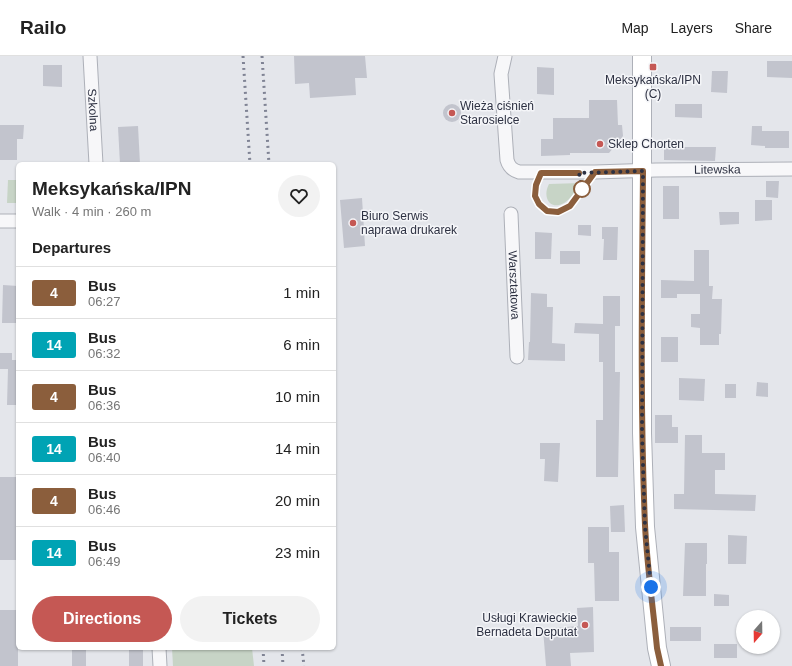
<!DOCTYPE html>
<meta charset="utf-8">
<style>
:root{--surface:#fff;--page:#f2f2f2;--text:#222;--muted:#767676;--line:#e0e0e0;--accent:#c55854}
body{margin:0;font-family:Arial,sans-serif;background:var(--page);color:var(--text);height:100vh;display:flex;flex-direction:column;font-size:15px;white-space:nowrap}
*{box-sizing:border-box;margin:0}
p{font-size:13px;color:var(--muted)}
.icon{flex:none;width:22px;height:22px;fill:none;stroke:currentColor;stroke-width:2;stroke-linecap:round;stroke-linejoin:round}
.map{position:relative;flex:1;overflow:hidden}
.side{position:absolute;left:16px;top:106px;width:320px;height:488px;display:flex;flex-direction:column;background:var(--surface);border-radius:6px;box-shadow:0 1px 3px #0004}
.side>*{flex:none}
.badge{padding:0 8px;border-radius:3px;font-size:14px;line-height:26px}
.needle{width:26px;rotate:200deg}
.tools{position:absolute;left:736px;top:554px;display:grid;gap:8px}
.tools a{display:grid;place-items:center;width:44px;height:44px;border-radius:50%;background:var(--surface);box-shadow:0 1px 3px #0004;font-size:20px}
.you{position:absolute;width:20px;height:20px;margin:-10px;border:3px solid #fff;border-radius:50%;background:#1a73e8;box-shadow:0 0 0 6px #1a73e833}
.map>.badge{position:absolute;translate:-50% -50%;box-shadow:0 0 0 2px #fff}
h2{padding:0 16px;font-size:15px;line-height:36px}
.round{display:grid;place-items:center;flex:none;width:42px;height:42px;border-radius:21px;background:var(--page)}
.headline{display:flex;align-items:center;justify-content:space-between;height:68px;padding:0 16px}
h1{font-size:19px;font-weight:700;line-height:30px}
.primary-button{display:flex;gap:8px;margin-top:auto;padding:8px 16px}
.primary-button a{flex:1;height:46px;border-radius:24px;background:var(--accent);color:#fff;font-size:16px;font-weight:700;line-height:46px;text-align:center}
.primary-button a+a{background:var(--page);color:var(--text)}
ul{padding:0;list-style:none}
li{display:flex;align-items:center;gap:12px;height:52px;padding:0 16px;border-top:1px solid var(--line)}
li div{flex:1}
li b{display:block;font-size:15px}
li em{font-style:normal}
li .badge{min-width:44px;font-weight:700;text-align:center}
header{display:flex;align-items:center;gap:24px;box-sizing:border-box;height:56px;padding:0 20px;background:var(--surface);border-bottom:1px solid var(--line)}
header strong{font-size:19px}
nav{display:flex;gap:22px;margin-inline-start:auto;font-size:14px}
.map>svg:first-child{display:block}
.green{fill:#c7d4c6}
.building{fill:#c2c4cd}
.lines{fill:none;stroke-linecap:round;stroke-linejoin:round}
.street-casing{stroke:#adb0b8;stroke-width:15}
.secondary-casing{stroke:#adb0b8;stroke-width:20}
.street{stroke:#f7f7f9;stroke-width:13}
.secondary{stroke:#fff;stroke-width:18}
.rail{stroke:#7f8394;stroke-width:3;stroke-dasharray:2 4;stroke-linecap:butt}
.line-casing{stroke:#fff;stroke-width:9}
.line{stroke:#8b5e3c;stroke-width:6}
.walk{stroke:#2d3142;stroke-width:4;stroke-dasharray:0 7.2}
.poi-dot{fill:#c55854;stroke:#f4f5f8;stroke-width:1.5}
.stop-dot{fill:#fff;stroke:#8b5e3c;stroke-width:2}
.labels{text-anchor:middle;stroke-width:3;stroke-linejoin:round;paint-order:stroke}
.poi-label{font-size:12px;fill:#2d3142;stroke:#f4f5f8;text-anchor:start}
.street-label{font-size:12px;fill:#2d3142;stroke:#f4f5f8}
</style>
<header>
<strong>Railo</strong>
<nav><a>Map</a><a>Layers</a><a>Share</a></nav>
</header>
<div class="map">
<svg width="792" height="610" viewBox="0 0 792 610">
<rect width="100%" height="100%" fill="#e4e6eb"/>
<g class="green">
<polygon points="8,124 18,124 18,147 7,147"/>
<path d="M581 127C576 134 571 143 564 147 550 155 542 141 549 128Z"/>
<polygon points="172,592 252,592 254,610 173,610"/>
</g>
<g class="building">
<polygon points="294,0 365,0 367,22 355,22 356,39 310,42 309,27 295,28"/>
<polygon points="767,5 792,5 792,22 767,21"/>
<polygon points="43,9 62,9 62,31 43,30"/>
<polygon points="537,11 554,12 554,39 537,38"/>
<polygon points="712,15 728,15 727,37 711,36"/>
<polygon points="589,44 617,44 618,69 622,69 623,80 609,97 570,97 570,99 541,100 541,83 553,83 553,62 589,62"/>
<polygon points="675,48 702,48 702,62 675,61"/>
<circle cx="452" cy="57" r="9"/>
<polygon points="0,69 24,69 23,83 17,83 17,104 0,104"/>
<polygon points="138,70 140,108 120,108 118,71"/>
<polygon points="752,70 762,70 762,75 789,75 789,92 765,92 765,90 751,89"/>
<polygon points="664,91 716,91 715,105 664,104"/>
<polygon points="766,125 779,125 778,142 766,141"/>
<rect x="663" y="130" width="16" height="33"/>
<polygon points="362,142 365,190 344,192 340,144"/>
<polygon points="755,144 772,144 772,164 755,165"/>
<polygon points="719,156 739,156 739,168 720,169"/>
<polygon points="578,169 591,169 591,180 578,179"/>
<polygon points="602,171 618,171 617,204 603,204 604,183 602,183"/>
<polygon points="535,176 552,177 551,203 535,203"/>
<polygon points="694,194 709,194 709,230 713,230 712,243 722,243 721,278 719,278 719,289 700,289 700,272 691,271 691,258 700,258 700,238 677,238 677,242 661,242 661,224 694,225"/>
<rect x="560" y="195" width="20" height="13"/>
<polygon points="3,229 18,230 18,267 2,267"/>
<polygon points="531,237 547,238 547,251 553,251 552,287 565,288 565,305 528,304 529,286 530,286"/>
<polygon points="603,240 620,240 620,270 615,270 615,316 620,316 618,421 596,421 596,364 603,364 603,306 599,306 599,278 574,277 575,267 603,268"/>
<rect x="661" y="281" width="17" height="25"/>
<polygon points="0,297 12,297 12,304 18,304 18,349 7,349 8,313 0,313"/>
<polygon points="679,322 705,323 704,345 679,344"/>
<polygon points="757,326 768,327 768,341 756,340"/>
<rect x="725" y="328" width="11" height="14"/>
<polygon points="655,359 672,359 672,371 678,371 678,387 655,387"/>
<polygon points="685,379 702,379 702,397 725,397 725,414 715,414 715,438 756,439 755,455 674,453 674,438 684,438"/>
<polygon points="540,387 560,387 558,426 544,425 545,403 540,403"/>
<polygon points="0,421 17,421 18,504 0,504"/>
<polygon points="624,449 625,476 611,476 610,450"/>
<polygon points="588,471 609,471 609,496 619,496 619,545 595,545 594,507 588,507"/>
<polygon points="728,479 747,480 746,508 728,508"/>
<polygon points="685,487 707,487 707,508 706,508 706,540 683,540"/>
<polygon points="714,538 729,539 729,550 714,550"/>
<polygon points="593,551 594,596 570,597 571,610 546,610 543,573 578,570 577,552"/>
<polygon points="0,554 16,554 16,565 18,565 18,610 0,610"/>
<rect x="670" y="571" width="31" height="14"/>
<rect x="714" y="588" width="23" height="14"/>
<rect x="72" y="592" width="14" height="18"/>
<rect x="129" y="592" width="14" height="18"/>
</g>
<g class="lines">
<defs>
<g id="street">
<path id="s1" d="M90 0 96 108"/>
<path id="s2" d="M505 0 501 18 507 104C509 111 512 114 519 116H595L656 114 792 113"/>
<path id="s3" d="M511 158 517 301"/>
<polyline points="0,165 18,165"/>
<polyline points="159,592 160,610"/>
</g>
<polyline id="secondary" points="642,0 642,377 645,471 657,592 661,610"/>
</defs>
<use href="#street" class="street-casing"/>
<use href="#secondary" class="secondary-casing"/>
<use href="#street" class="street"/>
<use href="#secondary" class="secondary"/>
<g class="rail">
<polyline points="243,0 250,108"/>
<polyline points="262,0 269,108"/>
<polyline points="263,592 264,610"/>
<polyline points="282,592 283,610"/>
<polyline points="302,592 304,610"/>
</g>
</g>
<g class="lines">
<defs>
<path id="line" d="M579 117H541L536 129 535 140 539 148 547 155 558 156 570 150 595 116 643 115C642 233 640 351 645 469 647 510 653 551 657 592L661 610"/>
</defs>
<use href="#line" class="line-casing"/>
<use href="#line" class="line"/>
<polyline class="walk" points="582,133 579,117 643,115 642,377 645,471 651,531"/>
</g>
<g class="poi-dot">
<rect x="649" y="7" width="8" height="8" rx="2"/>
<circle cx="452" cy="57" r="4"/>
<circle cx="600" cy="88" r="4"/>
<circle cx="353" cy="167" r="4"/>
<circle cx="585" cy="569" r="4"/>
</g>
<circle class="stop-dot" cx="582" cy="133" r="8"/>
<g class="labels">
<g class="poi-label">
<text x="653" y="28" text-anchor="middle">Meksykańska/IPN<tspan x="653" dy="14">(C)</tspan></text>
<text x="460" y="54">Wieża ciśnień<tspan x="460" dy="14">Starosielce</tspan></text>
<text x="608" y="92">Sklep Chorten</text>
<text x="361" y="164">Biuro Serwis<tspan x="361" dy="14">naprawa drukarek</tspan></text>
<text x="577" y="566" text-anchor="end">Usługi Krawieckie<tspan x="577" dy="14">Bernadeta Deputat</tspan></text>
</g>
<g class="street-label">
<text dy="4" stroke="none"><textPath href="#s1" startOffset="54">Szkolna</textPath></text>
<text dy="4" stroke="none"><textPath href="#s2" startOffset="321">Litewska</textPath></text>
<text dy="4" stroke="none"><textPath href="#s3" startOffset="71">Warsztatowa</textPath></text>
</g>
</g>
</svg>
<div class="tools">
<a><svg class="needle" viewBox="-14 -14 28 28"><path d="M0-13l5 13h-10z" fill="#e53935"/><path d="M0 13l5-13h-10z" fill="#767676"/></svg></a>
</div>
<div class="you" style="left:651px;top:531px"></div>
<section class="side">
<div class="headline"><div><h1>Meksykańska/IPN</h1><p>Walk · 4 min · 260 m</p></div><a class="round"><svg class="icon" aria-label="heart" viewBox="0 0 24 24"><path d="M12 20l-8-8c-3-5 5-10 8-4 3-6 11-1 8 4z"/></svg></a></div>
<h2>Departures</h2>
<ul>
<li><span class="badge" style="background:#8b5e3c;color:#fff">4</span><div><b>Bus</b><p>06:27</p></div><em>1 min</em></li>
<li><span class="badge" style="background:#00a3b4;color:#fff">14</span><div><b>Bus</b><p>06:32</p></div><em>6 min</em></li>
<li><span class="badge" style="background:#8b5e3c;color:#fff">4</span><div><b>Bus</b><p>06:36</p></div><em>10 min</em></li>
<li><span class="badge" style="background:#00a3b4;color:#fff">14</span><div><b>Bus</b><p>06:40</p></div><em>14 min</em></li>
<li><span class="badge" style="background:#8b5e3c;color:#fff">4</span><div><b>Bus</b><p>06:46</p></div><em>20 min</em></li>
<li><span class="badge" style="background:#00a3b4;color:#fff">14</span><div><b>Bus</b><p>06:49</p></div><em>23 min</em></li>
</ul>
<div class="primary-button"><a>Directions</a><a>Tickets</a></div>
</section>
</div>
